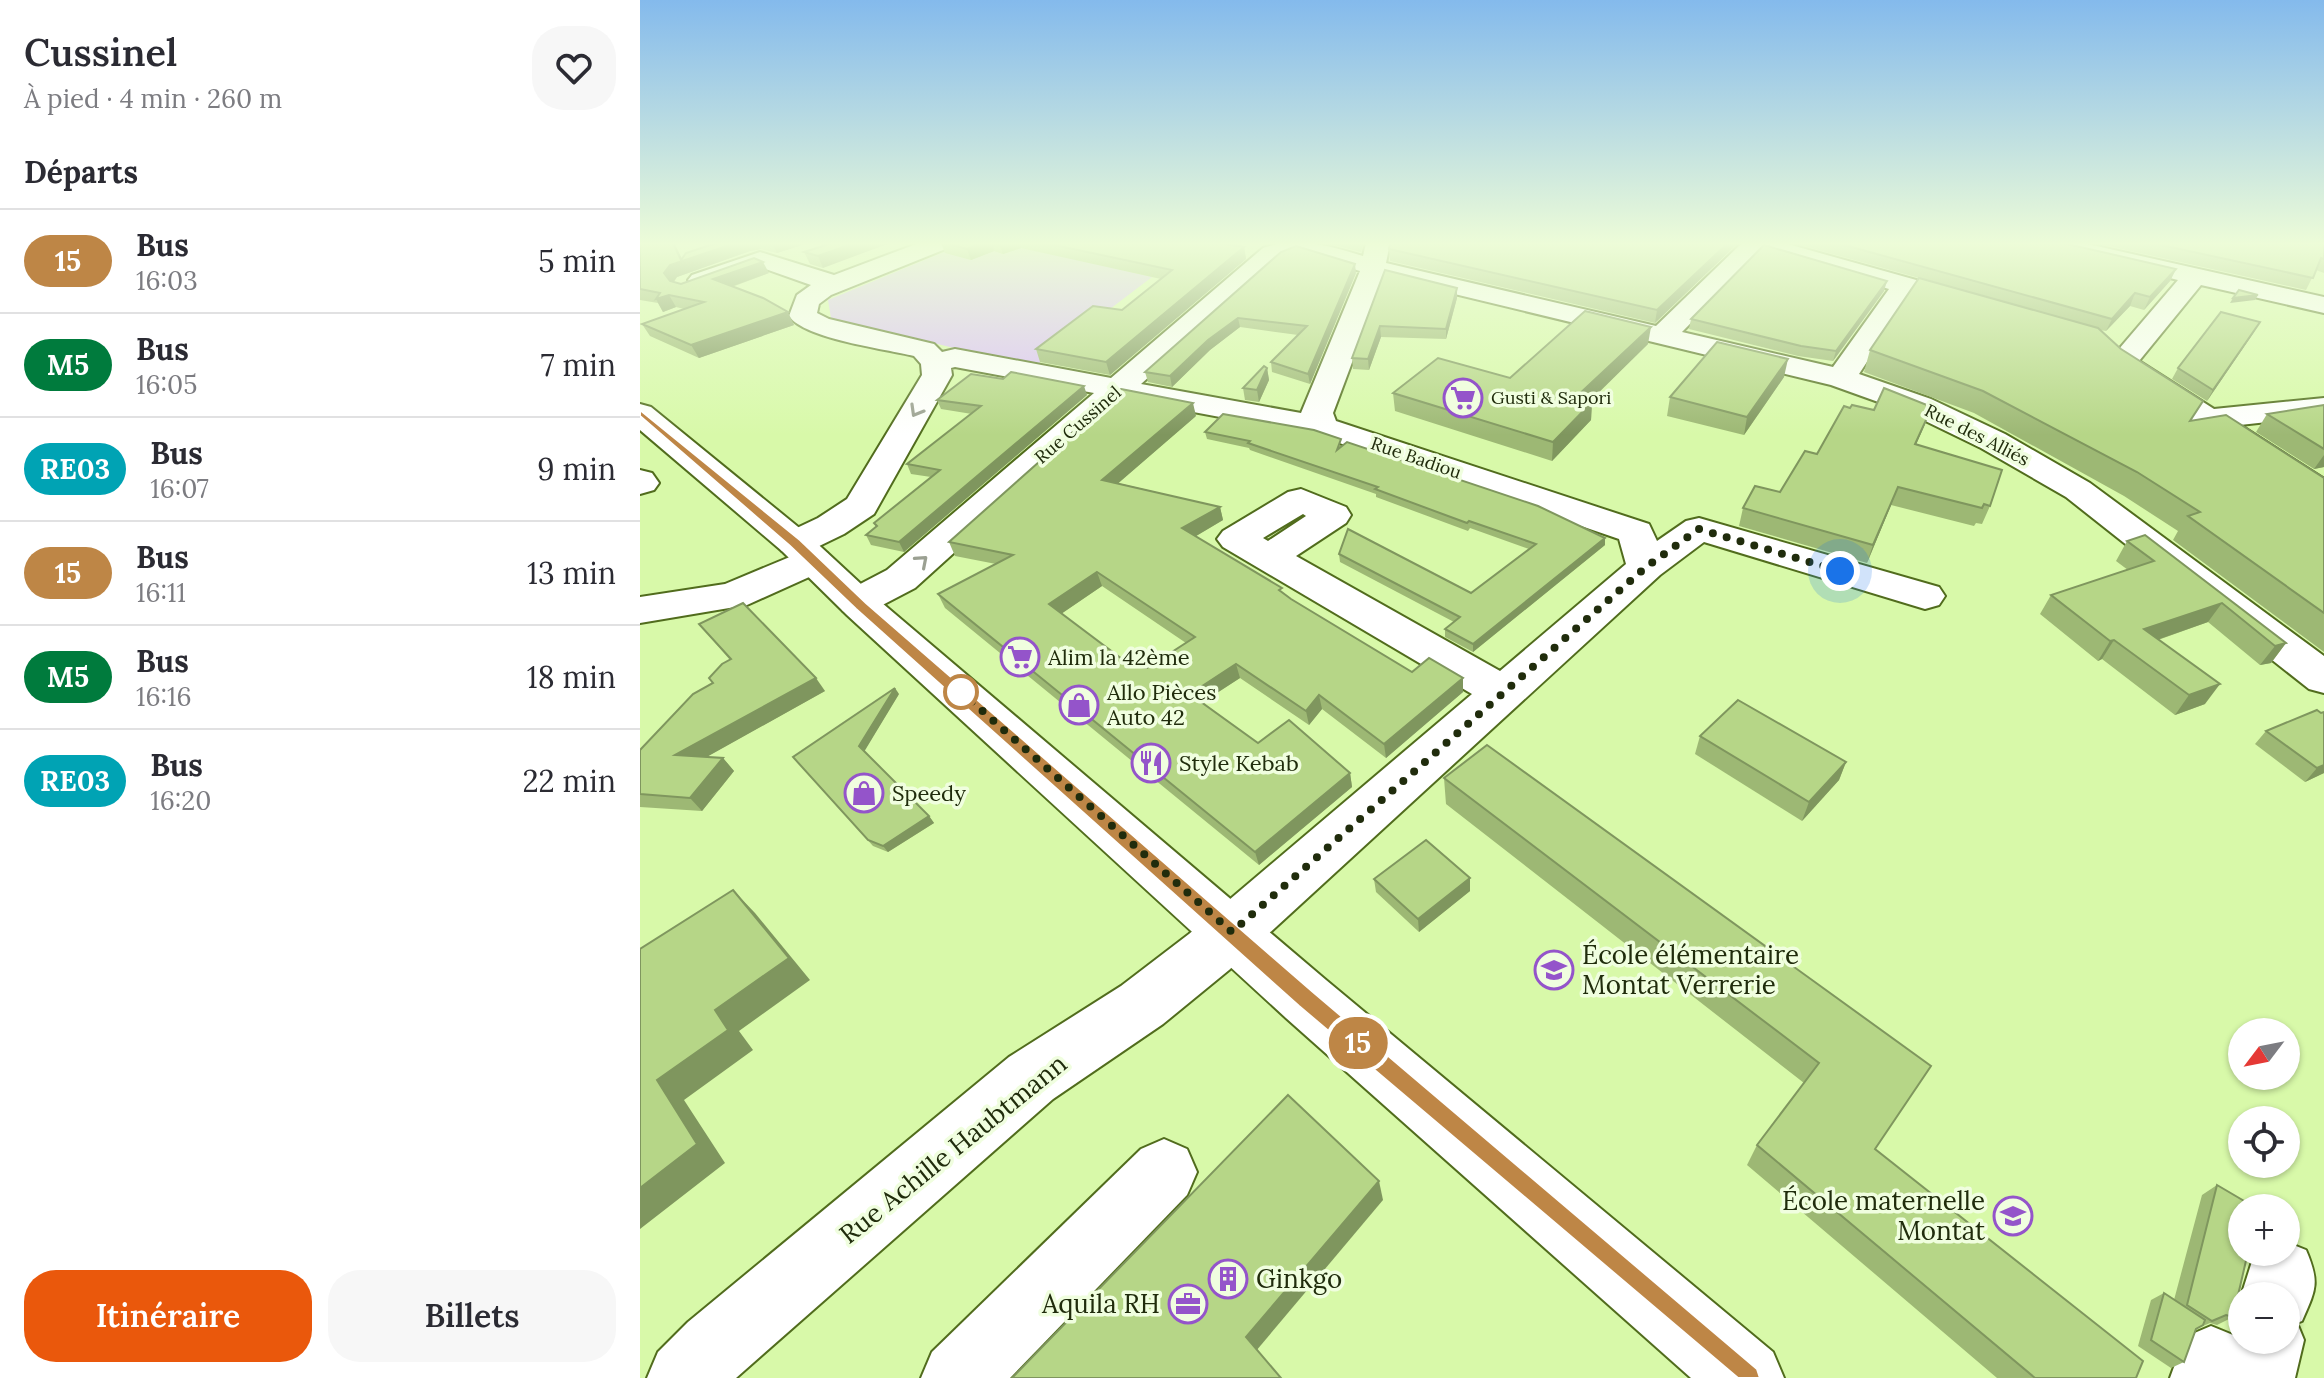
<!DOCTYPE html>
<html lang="fr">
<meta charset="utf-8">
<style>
:root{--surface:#fff;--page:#f7f7f7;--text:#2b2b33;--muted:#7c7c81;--line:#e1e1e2;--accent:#ea580c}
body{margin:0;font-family:Lora,serif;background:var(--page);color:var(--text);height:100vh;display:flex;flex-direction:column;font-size:30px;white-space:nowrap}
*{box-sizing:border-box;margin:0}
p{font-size:26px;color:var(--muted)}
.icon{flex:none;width:44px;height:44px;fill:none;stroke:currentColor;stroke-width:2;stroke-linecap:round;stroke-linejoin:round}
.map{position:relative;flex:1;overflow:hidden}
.details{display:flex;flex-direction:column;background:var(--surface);width:640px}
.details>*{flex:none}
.badge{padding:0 16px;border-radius:26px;font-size:28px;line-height:52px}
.needle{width:52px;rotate:238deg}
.fabs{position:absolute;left:1588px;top:1018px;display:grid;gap:16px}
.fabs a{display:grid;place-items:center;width:72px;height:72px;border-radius:50%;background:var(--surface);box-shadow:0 2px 6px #0004;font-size:40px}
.you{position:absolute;width:40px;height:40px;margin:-20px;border:6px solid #fff;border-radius:50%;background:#1a73e8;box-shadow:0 0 0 12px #1a73e833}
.map>.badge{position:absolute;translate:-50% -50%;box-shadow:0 0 0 4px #fff}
h2{padding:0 24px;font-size:30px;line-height:72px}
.round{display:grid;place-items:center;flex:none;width:84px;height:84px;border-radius:32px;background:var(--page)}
.summary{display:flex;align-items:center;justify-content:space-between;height:136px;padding:0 24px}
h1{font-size:38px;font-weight:600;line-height:60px}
.button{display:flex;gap:16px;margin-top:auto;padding:16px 24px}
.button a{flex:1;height:92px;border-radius:32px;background:var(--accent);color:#fff;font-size:32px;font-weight:600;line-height:92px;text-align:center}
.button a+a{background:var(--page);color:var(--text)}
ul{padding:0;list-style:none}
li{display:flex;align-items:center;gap:24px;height:104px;padding:0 24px;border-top:2px solid var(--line)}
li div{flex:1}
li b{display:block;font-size:30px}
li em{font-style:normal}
li .badge{min-width:88px;font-weight:700;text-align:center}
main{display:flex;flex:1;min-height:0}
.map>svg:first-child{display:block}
.green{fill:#dbbefb}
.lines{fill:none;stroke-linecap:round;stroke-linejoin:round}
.minor-casing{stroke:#516c1d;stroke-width:4}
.major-casing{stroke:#516c1d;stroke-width:4}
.minor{fill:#fff;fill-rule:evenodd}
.major{fill:#fff;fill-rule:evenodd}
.wall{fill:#9db874;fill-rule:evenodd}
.shaded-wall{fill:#7f965e}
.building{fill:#b6d687;stroke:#7f965e;stroke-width:2;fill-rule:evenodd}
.oneway{stroke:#9ba092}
.line{fill:#be8646;stroke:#fff;stroke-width:2}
.walk{stroke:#202c0c;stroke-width:8;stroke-dasharray:0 14.4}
.stop-dot{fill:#fff;stroke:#be8646;stroke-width:4}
.labels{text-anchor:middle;stroke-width:7;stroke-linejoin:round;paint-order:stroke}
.far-poi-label{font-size:18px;fill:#202c0c;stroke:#f0fedf;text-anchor:start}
.far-street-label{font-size:18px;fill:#202c0c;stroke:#f0fedf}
.poi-label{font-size:22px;fill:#202c0c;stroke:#f0fedf;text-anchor:start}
.near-poi-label{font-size:26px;fill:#202c0c;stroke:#f0fedf;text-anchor:start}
.near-street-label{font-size:26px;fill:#202c0c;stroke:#f0fedf}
</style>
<main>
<section class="details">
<div class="summary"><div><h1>Cussinel</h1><p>À pied · 4 min · 260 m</p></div><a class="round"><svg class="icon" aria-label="heart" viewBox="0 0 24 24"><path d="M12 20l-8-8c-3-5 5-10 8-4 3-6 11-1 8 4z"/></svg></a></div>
<h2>Départs</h2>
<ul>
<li><span class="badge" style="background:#be8646;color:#fff">15</span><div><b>Bus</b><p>16:03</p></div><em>5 min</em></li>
<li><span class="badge" style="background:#007b3d;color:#fff">M5</span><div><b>Bus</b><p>16:05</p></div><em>7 min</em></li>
<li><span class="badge" style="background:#00a3b4;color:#fff">RE03</span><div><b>Bus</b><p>16:07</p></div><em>9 min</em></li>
<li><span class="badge" style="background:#be8646;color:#fff">15</span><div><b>Bus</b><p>16:11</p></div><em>13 min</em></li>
<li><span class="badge" style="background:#007b3d;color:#fff">M5</span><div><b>Bus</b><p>16:16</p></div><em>18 min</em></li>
<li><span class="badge" style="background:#00a3b4;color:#fff">RE03</span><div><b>Bus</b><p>16:20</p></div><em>22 min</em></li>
</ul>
<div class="button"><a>Itinéraire</a><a>Billets</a></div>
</section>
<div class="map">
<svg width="1684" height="1378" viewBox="0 0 1684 1378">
<rect width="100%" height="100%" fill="#d8f9a9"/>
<polygon class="green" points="383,247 512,277 391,369 311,353 314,348 191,318 188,300 304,252 331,260 353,250 363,254"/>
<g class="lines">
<defs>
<g id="minor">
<path d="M279 243H312L308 248 191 295 179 304 177 313 189 319 294 344 302 352 315 349 471 378 623 248C658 236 690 246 723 256L726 243H750L746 263 1016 326 1102 243H1144L1337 297 1341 303 1337 309 1328 311 1271 295 1219 374 1291 399 1365 434 1450 483 1684 656V693L1669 689 1426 497 1341 448 1269 413 1191 385 744 277 693 413 696 421 1009 524 1017 541 1046 521 1059 518 1299 587 1305 596 1299 605 1285 609 1064 542 1020 575 589 970 523 1024 413 1099 96 1378H7L18 1352 48 1322 369 1057 481 986 549 934 832 694 583 547 577 539 583 531 648 492 661 489 706 507 711 515 706 523 656 556 860 671 986 564 979 539 676 435 484 399 275 588 231 611 217 615 203 611 197 602 203 593 247 570 454 393 315 367 311 368 312 375 234 514 204 534 171 550 187 553 192 561 187 569 107 605 0 623V597L85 584 157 554 142 551 136 543 142 535 178 518 207 499 282 375 281 364 274 356C246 349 165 339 149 316L157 295 171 285 120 267 61 288 52 285 48 280 52 275 120 252 194 275ZM1121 251 1249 289 1193 367 1042 332ZM657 252 720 271 661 413 501 384 641 258ZM663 514 666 516 628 541 623 538Z"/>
<polygon points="1402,243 1443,243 1684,297 1684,313 1561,285 1499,361 1574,409 1684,398 1684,416 1600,425 1684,479 1684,505 1672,501 1472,369 1467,363 1538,280 1406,248"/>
<polygon points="0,470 12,473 19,483 14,490 0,494"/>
<polygon points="524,1139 547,1149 557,1172 547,1195 370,1378 281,1378 292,1352 501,1149"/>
<path d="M1646 1242 1666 1250C1680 1283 1676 1289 1662 1321L1657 1323 1664 1340 1655 1378H1530L1545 1337 1571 1326 1593 1335 1602 1314V1340H1646V1296H1601L1615 1252H1646Z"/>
</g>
<polygon id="major" points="0,404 11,407 168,535 235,597 686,980 1133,1352 1144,1378 1051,1378 646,1018 207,615 142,551 0,430"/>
</defs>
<use href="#minor" class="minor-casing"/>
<use href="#major" class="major-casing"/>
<use href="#minor" class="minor"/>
<use href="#major" class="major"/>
</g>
<g class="wall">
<polygon points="0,243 34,243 42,259 76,243 168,243 137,253 121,249 110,251 37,277 34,282 41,284 129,273 92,287 154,325 59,358 10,336 2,324 44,309 36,307 23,312 18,303 0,300"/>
<polygon points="192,243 183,268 170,264 164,252"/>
<polygon points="301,243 579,243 604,247 606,259 470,375 400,362 396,349 482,310 521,279 381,248 363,254 354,251 331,260 305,253"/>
<polygon points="686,243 724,243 721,252"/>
<polygon points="750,243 1098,243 1015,323 750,261 749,249"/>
<polygon points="1153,243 1423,243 1536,269 1530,281 1504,310 1490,306 1466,331 1460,330 1552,421 1684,478 1684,652 1533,540 1538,531 1484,496 1334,413 1224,372 1230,350 1279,278"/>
<polygon points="1455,243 1678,243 1684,244 1684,273 1676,270 1666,290"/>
<polygon points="641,252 716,273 670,384 632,372 631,362 658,335 600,327 570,350 532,387 508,382 505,372"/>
<polygon points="745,270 817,298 806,339 741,337 729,370 713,369 712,358"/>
<polygon points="1244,291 1193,361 1158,356 1049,329 1051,319"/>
<polygon points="1614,332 1567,401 1532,379 1538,368"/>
<polygon points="1008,344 949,401 952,402 951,420 912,461 755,411 753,393 870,378"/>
<polygon points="627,368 629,380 619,402 605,400 603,388"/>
<polygon points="1144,377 1104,435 1027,416 1030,397"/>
<polygon points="447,395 264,552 231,545 226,535 236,527 234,523 291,477 271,474 267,464 332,414 301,409 297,400"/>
<polygon points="1684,405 1684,467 1674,469 1616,432 1627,414"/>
<path d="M556 416 478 483 580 507 583 520 556 536 651 599 772 672 823 692 746 758 682 709 669 725 600 678 562 702 618 743 710 773 712 787 619 865 305 608 298 594 356 564 315 556 309 542ZM462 586 546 643 507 668 490 665 421 614Z"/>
<polygon points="1285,424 1276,444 1350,506 1342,524 1336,523 1334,526 1251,505 1227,563 1099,526 1103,508 1140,492 1177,454"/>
<polygon points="565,432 702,446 965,545 833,652 805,637 805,629 814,622 700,562 699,554 831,593 889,549 830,528 828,531 736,497 736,494 610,450 609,448 567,439"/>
<polygon points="1487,541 1646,643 1631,663 1620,665 1568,622 1518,640 1565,704 1535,715 1462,659 1458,661 1400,614 1411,595 1488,570 1476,561"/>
<polygon points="59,624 185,691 66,757 83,758 94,771 62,811 0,807 0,750 73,683 90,660"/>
<polygon points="259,694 224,751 289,816 294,823 248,852 233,846 153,757"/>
<polygon points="1684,712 1684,773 1665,782 1615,744 1626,731"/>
<polygon points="1060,736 1206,762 1199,780 1162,821 1055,754"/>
<polygon points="804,778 1291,1066 1235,1149 1496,1378 1357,1378 1107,1165 1117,1145 1164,1083 806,804"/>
<polygon points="830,878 830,891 779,932 736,892 734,879"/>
<polygon points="1577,1185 1593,1317 1577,1325 1570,1323 1556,1329 1544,1362 1531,1368 1498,1346 1511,1300 1524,1293 1534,1300 1562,1195"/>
</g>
<g class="shaded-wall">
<polygon points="33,243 34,243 43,261 96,243 117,243 121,249 110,251 37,277 31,285 24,273"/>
<polygon points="132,243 168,243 137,253"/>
<polygon points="215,243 250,243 183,268 178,256"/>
<polygon points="342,243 352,243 354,251 331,260 327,249"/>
<polygon points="359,243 379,243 381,248 363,254"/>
<polygon points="1088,243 1098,243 1015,323 1017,310"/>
<polygon points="604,247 606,259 470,375 466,362"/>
<polygon points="123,262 129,273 79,291 73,279"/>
<polygon points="715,264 716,273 670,384 668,374"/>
<polygon points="1536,269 1530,281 1504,310 1510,297"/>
<polygon points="1247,281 1244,291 1193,361 1196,351"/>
<polygon points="817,288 817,298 806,339 806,329"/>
<polygon points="1495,293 1490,306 1466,331 1472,319"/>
<polygon points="29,295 36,307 23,312 16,299"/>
<polygon points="1618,295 1615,300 1590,303 1593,298"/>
<polygon points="148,312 154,325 59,358 51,345"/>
<polygon points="598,318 600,327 570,350 532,387 530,376 568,340"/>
<polygon points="1620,322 1614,332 1567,401 1573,390"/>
<polygon points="740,326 741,337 729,370 728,359"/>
<polygon points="1011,327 1008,344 935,416 936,397"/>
<polygon points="1148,359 1144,377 1104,435 1107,417"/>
<polygon points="627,368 629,380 619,402 617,390"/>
<polygon points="444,386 447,395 264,552 259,542"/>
<polygon points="952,402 951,420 912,461 913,442"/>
<polygon points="553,403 556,416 467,493 462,480"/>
<polygon points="1292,407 1285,424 1269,461 1275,444"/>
<polygon points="1684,455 1684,467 1674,469"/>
<polygon points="1258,487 1251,505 1227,563 1233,545"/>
<polygon points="580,507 583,520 546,542 542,528"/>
<polygon points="965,538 965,545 833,652 833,644"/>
<polygon points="457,572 462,586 415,618 409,604"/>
<polygon points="1582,603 1568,622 1491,649 1504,629"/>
<polygon points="1474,640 1462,659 1458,661 1470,641"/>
<polygon points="1646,643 1631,663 1620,665 1635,646"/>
<polygon points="596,664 600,678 554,708 550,694"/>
<polygon points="176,678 185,691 47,768 35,755"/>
<polygon points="823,678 823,692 746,758 744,744"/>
<polygon points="1580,684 1565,704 1535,715 1549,695"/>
<polygon points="255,688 259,694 224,752 219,746"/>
<polygon points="679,695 682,709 669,725 666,711"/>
<polygon points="83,758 94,771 62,811 50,798"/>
<polygon points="1206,762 1199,780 1162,821 1169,802"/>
<polygon points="1684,765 1684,773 1665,782 1677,768"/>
<polygon points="710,773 712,787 619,865 615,852"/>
<polygon points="289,816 294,823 248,852 243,846"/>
<polygon points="830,878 830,891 779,932 778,919"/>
<polygon points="93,890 115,913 170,980 99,1031 113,1050 44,1100 85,1163 0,1229 0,1188 17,1080 75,1010"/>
<polygon points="739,1181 743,1200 616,1351 606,1337"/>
</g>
<g class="building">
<polygon points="0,243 33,243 41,260 46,253 76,243 96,243 30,265 24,273 30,281 41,284 114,258 123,262 73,279 123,298 148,312 51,345 2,324 64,302 29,295 16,299 20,293 0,289"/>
<polygon points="192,243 215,243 178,256 164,252"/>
<polygon points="306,243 342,243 327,249"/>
<polygon points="405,243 579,243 604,247 466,362 396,349 453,306 482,310 532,270"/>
<polygon points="750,243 1088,243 1017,310 749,249"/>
<polygon points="1197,243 1423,243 1536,269 1510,297 1495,293 1472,319"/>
<polygon points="1512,243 1678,243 1684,244 1684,259 1681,258 1673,278"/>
<polygon points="1124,245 1247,281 1196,351 1161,346 1051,319"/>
<polygon points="656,246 715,264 668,374 631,362 667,326 598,318 568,340 530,376 505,372 641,252"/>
<polygon points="745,270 817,288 806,329 740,326 728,359 712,358"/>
<polygon points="1279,278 1458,328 1481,349 1563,401 1550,421 1586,415 1684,478 1684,613 1548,516 1560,512 1497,472 1343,391 1230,350"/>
<polygon points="1599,290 1618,295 1593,298"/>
<polygon points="945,311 1011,327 936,397 952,402 913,442 753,393 798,358 870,378"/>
<polygon points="1581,312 1620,322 1573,390 1538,368"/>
<polygon points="1077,342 1148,359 1107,417 1030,397"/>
<polygon points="624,366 627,368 617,390 603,388"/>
<polygon points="371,372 444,386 259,542 226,535 237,526 234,523 300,470 267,464 341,406 297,400 331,374 363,379"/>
<polygon points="1244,388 1292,407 1275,444 1362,470 1350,506 1344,504 1342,508 1258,487 1233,545 1103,508 1115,486 1140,492 1165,451 1177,454 1204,406 1210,408 1212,405 1234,410"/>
<path d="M481 389 553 403 462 480 580 507 542 528 642 588 639 590 651 599 772 672 789 658 823 678 744 744 679 695 666 711 596 664 550 694 618 743 649 720 710 773 615 852 298 594 373 555 309 542ZM457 572 555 637 507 668 490 665 409 604Z"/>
<polygon points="1684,405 1684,449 1627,414"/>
<polygon points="583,414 674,430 701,439 697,450 707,442 898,506 965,538 833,644 805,629 820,617 699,554 708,529 831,593 896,544 829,521 827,523 735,489 738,487 608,443 610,441 565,432"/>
<polygon points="1505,535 1646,643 1635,646 1582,603 1504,629 1580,684 1549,695 1474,640 1470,641 1411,595 1514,561 1487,541"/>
<polygon points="103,603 176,678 35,755 83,758 50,798 0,794 0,750 53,694 73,683 69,678 82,664 91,659 59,624"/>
<polygon points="255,688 219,746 289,816 243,846 228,840 153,757"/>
<polygon points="1098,700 1206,762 1169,802 1060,736"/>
<polygon points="1677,710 1681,713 1684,712 1684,765 1677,768 1626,731"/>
<polygon points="847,745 1291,1066 1235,1149 1503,1361 1496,1378 1395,1378 1117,1145 1179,1063 804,778"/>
<polygon points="786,840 830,878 778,919 734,879"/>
<polygon points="93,890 149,958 75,1010 88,1030 17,1080 57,1144 0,1188 0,949"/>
<polygon points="648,1095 739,1181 606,1337 641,1378 372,1378"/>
<polygon points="1577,1185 1616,1208 1602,1208 1602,1252 1608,1252 1593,1317 1586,1315 1572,1321 1547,1305"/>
<polygon points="1524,1293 1565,1320 1563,1325 1556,1329 1544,1362 1511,1340"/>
</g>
<defs><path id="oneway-chevron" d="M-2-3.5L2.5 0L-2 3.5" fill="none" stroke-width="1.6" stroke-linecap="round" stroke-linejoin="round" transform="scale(2)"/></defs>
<g class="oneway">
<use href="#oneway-chevron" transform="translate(276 411) rotate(120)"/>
<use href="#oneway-chevron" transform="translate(282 561) rotate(-41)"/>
</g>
<linearGradient id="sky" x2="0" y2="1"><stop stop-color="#84baec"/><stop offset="0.56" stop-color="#edfcd8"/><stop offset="1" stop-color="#edfcd8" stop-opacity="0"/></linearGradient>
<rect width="1684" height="435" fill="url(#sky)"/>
<polygon class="line" points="0,410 160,540 226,603 673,992 1117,1369 1120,1378 1098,1378 659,1006 216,609 150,546 0,416"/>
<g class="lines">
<polyline class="walk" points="321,692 592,932 1006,567 1059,529 1200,571"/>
</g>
<defs>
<symbol id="supermarket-ring" viewBox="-11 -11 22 22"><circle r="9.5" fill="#f0fedf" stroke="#9454ca" stroke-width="1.5"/><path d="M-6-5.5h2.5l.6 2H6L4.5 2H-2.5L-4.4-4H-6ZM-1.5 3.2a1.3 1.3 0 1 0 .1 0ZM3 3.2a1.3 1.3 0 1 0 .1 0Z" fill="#9454ca"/></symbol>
<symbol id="shop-ring" viewBox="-11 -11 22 22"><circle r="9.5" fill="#f0fedf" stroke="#9454ca" stroke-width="1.5"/><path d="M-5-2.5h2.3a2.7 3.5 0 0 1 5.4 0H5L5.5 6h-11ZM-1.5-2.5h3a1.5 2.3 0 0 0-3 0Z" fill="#9454ca"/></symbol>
<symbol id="restaurant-ring" viewBox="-11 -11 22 22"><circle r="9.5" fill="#f0fedf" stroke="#9454ca" stroke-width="1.5"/><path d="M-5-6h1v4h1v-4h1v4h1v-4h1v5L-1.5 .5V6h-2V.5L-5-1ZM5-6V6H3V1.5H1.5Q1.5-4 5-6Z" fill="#9454ca"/></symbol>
<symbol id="school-ring" viewBox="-11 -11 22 22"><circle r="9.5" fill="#f0fedf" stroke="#9454ca" stroke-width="1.5"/><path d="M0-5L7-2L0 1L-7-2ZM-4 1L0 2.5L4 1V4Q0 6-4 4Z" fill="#9454ca"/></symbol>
<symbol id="building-ring" viewBox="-11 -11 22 22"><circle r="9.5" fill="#f0fedf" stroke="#9454ca" stroke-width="1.5"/><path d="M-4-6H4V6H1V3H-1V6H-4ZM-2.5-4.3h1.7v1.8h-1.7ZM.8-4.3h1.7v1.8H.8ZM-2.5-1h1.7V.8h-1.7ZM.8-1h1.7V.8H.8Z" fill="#9454ca"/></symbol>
<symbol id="office-ring" viewBox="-11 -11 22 22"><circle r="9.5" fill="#f0fedf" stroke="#9454ca" stroke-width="1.5"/><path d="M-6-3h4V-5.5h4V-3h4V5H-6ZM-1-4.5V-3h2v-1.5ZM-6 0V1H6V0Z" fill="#9454ca"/></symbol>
</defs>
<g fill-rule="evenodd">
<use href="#supermarket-ring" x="801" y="376" width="44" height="44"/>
<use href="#supermarket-ring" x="358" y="635" width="44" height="44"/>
<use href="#shop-ring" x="417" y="683" width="44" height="44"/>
<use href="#restaurant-ring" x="489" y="741" width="44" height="44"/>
<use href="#shop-ring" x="202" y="771" width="44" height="44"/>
<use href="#school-ring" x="892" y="948" width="44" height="44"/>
<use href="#school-ring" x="1351" y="1194" width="44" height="44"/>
<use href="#building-ring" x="566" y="1257" width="44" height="44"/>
<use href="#office-ring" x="526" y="1282" width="44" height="44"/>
</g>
<circle class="stop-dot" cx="321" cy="692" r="16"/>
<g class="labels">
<g class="far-poi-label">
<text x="851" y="404">Gusti &amp; Sapori</text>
</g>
<g class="far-street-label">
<text transform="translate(438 425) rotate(-41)" y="6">Rue Cussinel</text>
<text transform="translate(1337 435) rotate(27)" y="6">Rue des Alliés</text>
<text transform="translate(776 458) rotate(19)" y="6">Rue Badiou</text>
</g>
<g class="poi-label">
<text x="408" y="665">Alim la 42ème</text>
<text x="467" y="700">Allo Pièces<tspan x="467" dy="25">Auto 42</tspan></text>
<text x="539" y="771">Style Kebab</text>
<text x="252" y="801">Speedy</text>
</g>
<g class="near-poi-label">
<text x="942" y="964">École élémentaire<tspan x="942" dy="30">Montat Verrerie</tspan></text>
<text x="1345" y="1210" text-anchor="end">École maternelle<tspan x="1345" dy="30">Montat</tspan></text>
<text x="616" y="1288">Ginkgo</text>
<text x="520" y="1313" text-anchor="end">Aquila RH</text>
</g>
<g class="near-street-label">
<text transform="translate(313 1149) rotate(-39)" y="9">Rue Achille Haubtmann</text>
</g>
</g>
</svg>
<div class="fabs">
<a><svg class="needle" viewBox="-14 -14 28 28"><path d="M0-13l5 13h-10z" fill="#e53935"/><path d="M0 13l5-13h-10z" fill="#7c7c81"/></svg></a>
<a><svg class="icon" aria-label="locate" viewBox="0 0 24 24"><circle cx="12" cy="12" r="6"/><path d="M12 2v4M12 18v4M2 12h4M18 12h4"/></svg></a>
<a>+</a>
<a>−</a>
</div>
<div class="you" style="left:1200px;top:571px"></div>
<b class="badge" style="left:718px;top:1043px;background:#be8646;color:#fff">15</b>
</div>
</main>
